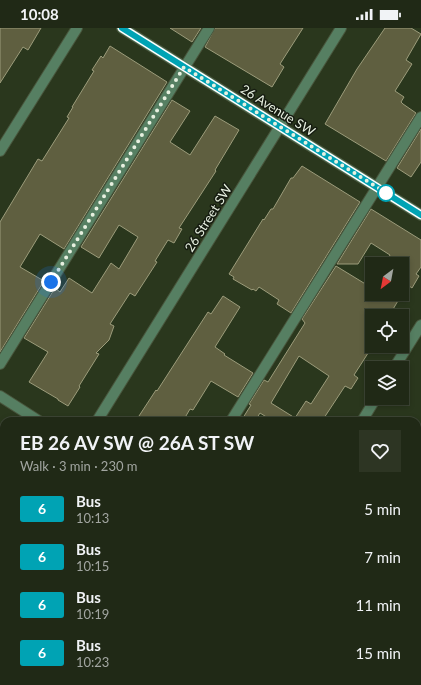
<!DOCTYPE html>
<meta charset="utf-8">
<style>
:root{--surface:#202916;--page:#2d3523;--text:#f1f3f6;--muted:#a2a6a1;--line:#3d4535}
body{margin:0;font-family:Lato,sans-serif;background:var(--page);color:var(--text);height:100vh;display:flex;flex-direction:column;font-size:15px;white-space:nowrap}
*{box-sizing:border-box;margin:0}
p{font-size:13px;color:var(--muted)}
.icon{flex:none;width:22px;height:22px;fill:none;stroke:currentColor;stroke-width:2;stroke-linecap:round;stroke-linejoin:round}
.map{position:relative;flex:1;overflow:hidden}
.drawer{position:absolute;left:0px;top:389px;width:421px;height:268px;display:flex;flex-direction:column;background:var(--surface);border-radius:12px 12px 0 0;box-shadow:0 2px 6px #0003,0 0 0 1px var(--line)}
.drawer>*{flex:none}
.badge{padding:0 8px;border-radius:3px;font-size:14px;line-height:26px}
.needle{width:26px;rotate:212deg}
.fabs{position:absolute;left:365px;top:229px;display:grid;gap:8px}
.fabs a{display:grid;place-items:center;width:44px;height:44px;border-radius:0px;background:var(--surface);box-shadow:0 2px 6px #0003,0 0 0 1px var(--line);font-size:20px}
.you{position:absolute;width:20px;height:20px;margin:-10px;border:3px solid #fff;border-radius:50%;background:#1a73e8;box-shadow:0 0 0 6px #1a73e833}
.map>.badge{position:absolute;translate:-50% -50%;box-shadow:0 0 0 2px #fff}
.round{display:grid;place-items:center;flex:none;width:42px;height:42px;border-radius:0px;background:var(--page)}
.head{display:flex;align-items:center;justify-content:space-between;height:68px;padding:0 20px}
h1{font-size:19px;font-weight:700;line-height:30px}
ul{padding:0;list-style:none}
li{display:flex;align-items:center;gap:12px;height:48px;padding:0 20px}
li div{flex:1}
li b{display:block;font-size:15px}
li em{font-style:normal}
li .badge{min-width:44px;font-weight:700;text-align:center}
.status{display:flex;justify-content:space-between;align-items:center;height:28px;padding:0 20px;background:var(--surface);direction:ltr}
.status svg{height:11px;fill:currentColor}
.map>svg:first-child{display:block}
.building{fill:#5f5f40;stroke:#9c9c7b;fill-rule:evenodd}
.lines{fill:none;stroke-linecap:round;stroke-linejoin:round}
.minor-casing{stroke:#48553c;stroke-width:12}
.minor{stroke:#567f62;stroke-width:10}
.line-casing{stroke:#fff;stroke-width:9}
.line{stroke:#00a3b4;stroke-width:6}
.walk{stroke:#e7f0e0;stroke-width:4;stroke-dasharray:0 7.2}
.stop-dot{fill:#fff;stroke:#00a3b4;stroke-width:2}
.labels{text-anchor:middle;stroke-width:3;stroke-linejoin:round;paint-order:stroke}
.street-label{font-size:13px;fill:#e7f0e0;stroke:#161c11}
</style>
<div class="status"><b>10:08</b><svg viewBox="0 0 49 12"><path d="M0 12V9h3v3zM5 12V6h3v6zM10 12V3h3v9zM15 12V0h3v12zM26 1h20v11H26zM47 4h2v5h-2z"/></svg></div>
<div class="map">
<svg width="421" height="657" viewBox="0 0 421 657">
<rect width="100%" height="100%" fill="#2a371d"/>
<g class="building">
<polygon points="0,0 41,0 28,22 23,19 0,55"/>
<polygon points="170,0 201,0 192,14"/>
<polygon points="215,0 303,0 280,36 284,39 272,59 205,19"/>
<polygon points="385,0 411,0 421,6 406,32 412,36 395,63 404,69 401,74 403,76 416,85 386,133 325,96 357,41"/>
<polygon points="110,18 167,54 64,221 40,206 20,239 44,253 0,324 0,194 38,131 42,133 69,90 67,89 73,79 72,79 94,43 92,42 101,28 103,30"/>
<polygon points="172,72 190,83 170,114 190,127 215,88 239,102 215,142 216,143 179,200 182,201 174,215 168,212 155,233 157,234 135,268 130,265 110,296 114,298 109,312 96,325 99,326 79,358 80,359 68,378 58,372 58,371 29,354 48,324 24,310 55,260 60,264 69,250 92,265 111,235 119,241 138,209 119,197 99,230 81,219"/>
<polygon points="421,101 421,134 411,149 397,140"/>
<polygon points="302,138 360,174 291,285 277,276 279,272 259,259 256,263 253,261 252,262 233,251 234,249 229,246 263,191 264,192 271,181 273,181 291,150 293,150"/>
<polygon points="371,181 421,212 421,239 416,246 419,248 412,260 402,253 402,236 385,236 390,227 371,215 358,236 337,236"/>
<path d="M336 238 372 260V266H402L389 288H372V319L354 347 358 350 351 361 345 358 322 393H273L260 385 255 393H241L251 377 249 376 264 352 268 354 305 295 302 291ZM299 328 329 348 311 376 306 373 295 390 271 375Z"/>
<polygon points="223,268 240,279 215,319 225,326 224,327 253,345 238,369 211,353 193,382 190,381 183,393 147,393 139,388 156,362 157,363 208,284 211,286"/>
</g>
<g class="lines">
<defs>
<g id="minor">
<polyline points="122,0 421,187"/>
<polyline points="0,123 77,0"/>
<polyline points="0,336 209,0"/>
<polyline points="394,340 421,297"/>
<polyline points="0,368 39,393"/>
<polyline points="97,393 341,0"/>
<polyline points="231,393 421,89"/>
<polyline points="362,393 376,370"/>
<polyline points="417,518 421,512"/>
<polyline points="0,549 4,543"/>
<polyline points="417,628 421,631"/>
<polyline points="66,657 69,653"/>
<polyline points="198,657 201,653"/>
<polyline points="331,657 333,653"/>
</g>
</defs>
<use href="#minor" class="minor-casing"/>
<use href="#minor" class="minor"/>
</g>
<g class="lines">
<defs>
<polyline id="line" points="122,0 421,187"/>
</defs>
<use href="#line" class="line-casing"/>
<use href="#line" class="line"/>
<polyline class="walk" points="51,254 184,39 388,166 386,165"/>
</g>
<circle class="stop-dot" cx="386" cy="165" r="8"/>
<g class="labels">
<g class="street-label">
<text transform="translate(278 82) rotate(32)" y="5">26 Avenue SW</text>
<text transform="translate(208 190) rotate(-58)" y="5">26 Street SW</text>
</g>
</g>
</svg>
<div class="fabs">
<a><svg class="needle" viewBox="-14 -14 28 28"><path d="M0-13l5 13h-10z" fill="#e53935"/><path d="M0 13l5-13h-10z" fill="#a2a6a1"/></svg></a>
<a><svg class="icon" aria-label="locate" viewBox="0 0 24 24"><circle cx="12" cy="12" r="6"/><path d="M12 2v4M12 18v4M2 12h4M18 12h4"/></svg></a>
<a><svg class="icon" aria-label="layers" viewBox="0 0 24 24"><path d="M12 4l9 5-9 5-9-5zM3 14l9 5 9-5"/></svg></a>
</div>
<div class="you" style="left:51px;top:254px"></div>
<section class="drawer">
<div class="head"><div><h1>EB 26 AV SW @ 26A ST SW</h1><p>Walk · 3 min · 230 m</p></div><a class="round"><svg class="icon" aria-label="heart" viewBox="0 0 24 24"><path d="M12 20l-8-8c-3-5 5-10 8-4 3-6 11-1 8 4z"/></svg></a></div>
<ul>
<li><span class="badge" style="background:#00a3b4;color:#fff">6</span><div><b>Bus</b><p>10:13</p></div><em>5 min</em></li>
<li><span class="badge" style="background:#00a3b4;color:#fff">6</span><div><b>Bus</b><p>10:15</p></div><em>7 min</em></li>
<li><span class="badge" style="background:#00a3b4;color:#fff">6</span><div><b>Bus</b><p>10:19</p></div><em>11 min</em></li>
<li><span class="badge" style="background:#00a3b4;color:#fff">6</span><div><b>Bus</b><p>10:23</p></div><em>15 min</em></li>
</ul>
</section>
</div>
